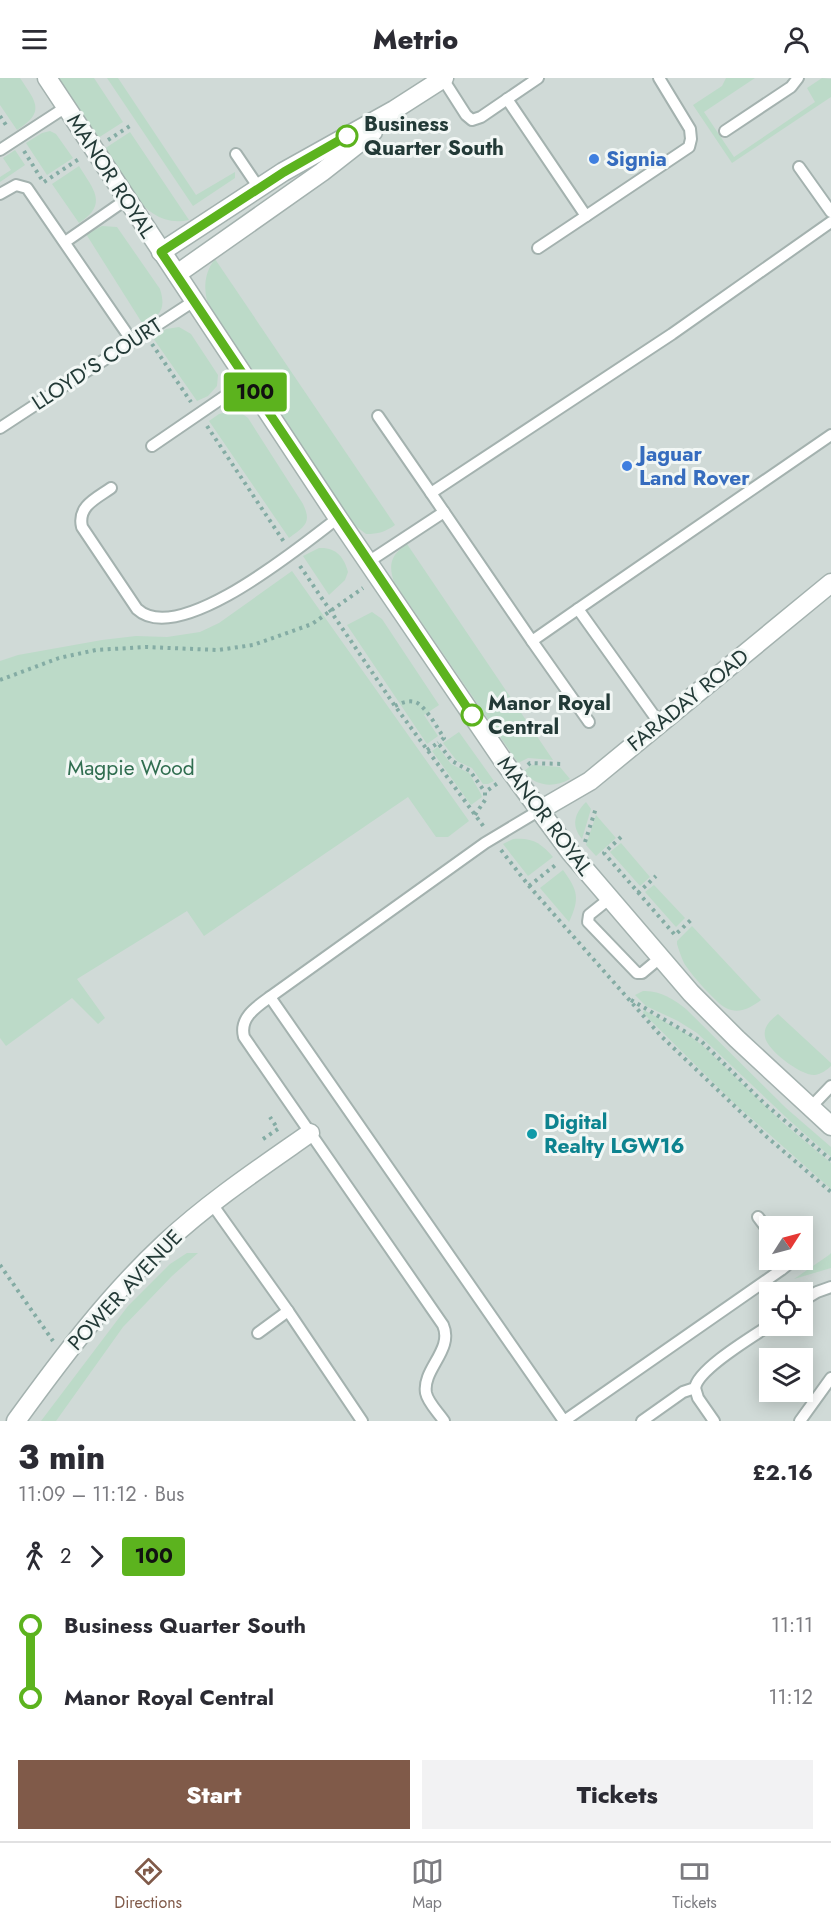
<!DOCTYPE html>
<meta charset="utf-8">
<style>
:root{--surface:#fff;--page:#f2f2f3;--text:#2b2b33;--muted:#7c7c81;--line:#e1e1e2;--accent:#805a49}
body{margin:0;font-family:Jost,sans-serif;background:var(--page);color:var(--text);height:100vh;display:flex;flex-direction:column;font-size:22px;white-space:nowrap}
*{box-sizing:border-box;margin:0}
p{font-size:20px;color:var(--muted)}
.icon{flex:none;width:33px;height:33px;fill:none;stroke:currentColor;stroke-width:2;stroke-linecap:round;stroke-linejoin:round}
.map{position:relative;height:1343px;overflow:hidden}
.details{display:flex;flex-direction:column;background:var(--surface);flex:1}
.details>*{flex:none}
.badge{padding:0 12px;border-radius:4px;font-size:21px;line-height:39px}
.needle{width:39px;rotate:54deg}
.buttons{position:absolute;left:759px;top:1138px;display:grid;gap:12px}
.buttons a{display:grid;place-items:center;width:54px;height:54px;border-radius:0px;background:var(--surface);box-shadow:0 3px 15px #0003;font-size:30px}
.map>.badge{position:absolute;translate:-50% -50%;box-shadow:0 0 0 3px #fff}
.legs{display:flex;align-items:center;gap:9px;height:66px;padding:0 18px;font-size:20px}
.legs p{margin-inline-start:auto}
.summary{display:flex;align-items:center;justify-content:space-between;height:102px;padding:0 18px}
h1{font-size:33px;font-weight:800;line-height:45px}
.action{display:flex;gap:12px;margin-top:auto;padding:12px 18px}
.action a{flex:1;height:69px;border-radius:0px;background:var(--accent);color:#fff;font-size:24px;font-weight:800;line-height:69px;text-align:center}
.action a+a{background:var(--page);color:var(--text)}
ul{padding:0 18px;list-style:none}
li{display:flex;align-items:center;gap:21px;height:72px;font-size:22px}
li i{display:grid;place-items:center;width:9px;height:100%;margin:0 8px;background:currentColor}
li i::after{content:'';width:15px;height:15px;margin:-8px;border:4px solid;border-radius:50%;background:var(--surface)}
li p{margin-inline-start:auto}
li:first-child i{background:linear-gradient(#0000 50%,currentColor 0)}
li:last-child i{background:linear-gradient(currentColor 50%,#0000 0)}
header{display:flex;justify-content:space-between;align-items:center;height:78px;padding:0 18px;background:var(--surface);font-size:27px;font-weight:800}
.dock{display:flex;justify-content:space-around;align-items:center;height:84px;border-top:2px solid var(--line);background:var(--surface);font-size:16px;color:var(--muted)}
.dock a{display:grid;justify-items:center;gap:3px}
.dock .selected{color:var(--accent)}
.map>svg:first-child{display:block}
.built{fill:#d0dad7;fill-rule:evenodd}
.green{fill:#bcdac8}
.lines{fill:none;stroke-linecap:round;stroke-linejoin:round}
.service-casing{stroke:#a4b2af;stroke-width:14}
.minor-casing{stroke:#a4b2af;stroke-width:21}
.tertiary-casing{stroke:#a4b2af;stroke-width:21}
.path{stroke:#84aca4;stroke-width:4;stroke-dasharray:3 4.5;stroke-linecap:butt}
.service{stroke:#fff;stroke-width:10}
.minor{stroke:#fff;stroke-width:18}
.tertiary{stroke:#fff;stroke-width:18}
.line-1-casing{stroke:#fff;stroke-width:14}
.line-1{stroke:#5cb31e;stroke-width:9}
.stop-1-dot{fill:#fff;stroke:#5cb31e;stroke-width:3}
.shop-dot{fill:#3f7fe0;stroke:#f2f7f5;stroke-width:2}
.culture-dot{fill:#0f9aa8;stroke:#f2f7f5;stroke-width:2}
.labels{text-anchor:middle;stroke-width:6;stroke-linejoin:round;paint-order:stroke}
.stop-label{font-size:21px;font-weight:bold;fill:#233a37;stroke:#f2f7f5;text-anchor:start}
.shop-label{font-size:21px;font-weight:bold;fill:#366cbe;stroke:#f2f7f5;text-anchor:start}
.street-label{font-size:21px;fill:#233a37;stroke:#f2f7f5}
.park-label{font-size:21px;fill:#306e50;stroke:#f2f7f5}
.culture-label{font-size:21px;font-weight:bold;fill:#0d838f;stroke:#f2f7f5;text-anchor:start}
</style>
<header><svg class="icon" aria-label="menu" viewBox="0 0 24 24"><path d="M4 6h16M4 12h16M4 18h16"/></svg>Metrio<svg class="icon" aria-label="person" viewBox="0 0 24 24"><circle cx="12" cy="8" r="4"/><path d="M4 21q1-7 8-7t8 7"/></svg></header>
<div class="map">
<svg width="831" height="1343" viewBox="0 0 831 1343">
<rect width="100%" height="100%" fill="#e1ebe8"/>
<path class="built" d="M0 0H831V1343H0ZM770 1149H802V1182H770ZM770 1215H802V1248H770ZM770 1281H802V1314H770Z"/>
<g class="green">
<path d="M0 0H20C36 24 46 34 17 52L0 27Z"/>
<polygon points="58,0 94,0 123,44 98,60 57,2"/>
<polygon points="107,0 118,0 196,117 235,94 235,100 193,128"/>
<polygon points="726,0 755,0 704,34 734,79 815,24 807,10 822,0 831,1 831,19 732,85 693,27 722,8"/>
<polygon points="50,53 56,56 73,80 47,97 26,65 42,55"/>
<path d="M130 54 189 142C145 152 124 101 104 71Z"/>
<polygon points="15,72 25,87 0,104 0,99 11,92 3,80"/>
<path d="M79 88C93 111 109 126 79 145L52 106Z"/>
<path d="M102 148 117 149 160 211C166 231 161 236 144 248L86 156Z"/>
<path d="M215 181 395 447C385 454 378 456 366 456L353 446 210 232C203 214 203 196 215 181Z"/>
<polygon points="179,249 191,256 218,297 217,308 208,318 197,323 153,260 166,251"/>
<path d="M230 333 240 334 248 340 303 426C312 445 305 448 289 460L209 343 219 336Z"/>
<path d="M407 466 553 682 528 680 518 685 394 504C388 486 391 477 407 466Z"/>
<path d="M319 470C336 469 344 479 348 494L345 502 329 517 303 478Z"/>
<polygon points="292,493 469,743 448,759 436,759 408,719 204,858 187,833 77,901 105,940 98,946 72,920 6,968 0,960 0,583 18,577 102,562 136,558 167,559 200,554 219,545"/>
<polygon points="372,534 382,541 439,627 424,637 438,658 427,666 347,547"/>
<polygon points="459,654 494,703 488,706 483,706 472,690 457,683 443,665"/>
<polygon points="438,669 451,686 469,695 481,716 482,719 471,727 432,673"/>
<path d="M532 687 560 689 570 701C554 710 535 709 524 693Z"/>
<path d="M586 724 591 731 582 761C571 748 574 736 586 724Z"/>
<polygon points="596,737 616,760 596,778 586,767"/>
<path d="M513 761C532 759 541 765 553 779L528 798 503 766Z"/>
<polygon points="621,765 650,799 640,808 610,774"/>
<path d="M563 792C578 813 580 820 569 844L540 810Z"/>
<polygon points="654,807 685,840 676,849 645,814"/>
<path d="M692 848 761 922C752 929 739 937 726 930 718 927 688 893 684 885 681 879 679 872 677 866V863Z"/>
<path d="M643 913C659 912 674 921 686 931L786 1030 831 1069V1079L789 1042 697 955 678 943 646 928 635 917Z"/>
<polygon points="644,932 690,958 703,968 782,1044 831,1085 831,1111 734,1025 643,935"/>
<path d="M778 936 831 985V988C827 992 821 996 815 997 801 998 767 972 765 959 763 948 771 942 778 936Z"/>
<polygon points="187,1175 198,1175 172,1198 123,1249 56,1343 41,1343 128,1228 170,1186"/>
<polygon points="831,1175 831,1190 794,1201 829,1177"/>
</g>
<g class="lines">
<defs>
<g id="service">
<polyline points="443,1 466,37 472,42 481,39 538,0"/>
<polyline points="507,21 586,138 689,69 691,61 690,51 659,0"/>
<polyline points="725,53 791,9 798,0"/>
<polyline points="0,72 66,29"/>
<polyline points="236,76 259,110"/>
<polyline points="799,89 831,134"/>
<polyline points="0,116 16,107 27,110 132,263"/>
<polyline points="65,164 127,121"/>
<polyline points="538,170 586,138"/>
<polyline points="378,338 431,415"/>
<polyline points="0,350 194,223"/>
<polyline points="152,368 247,303"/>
<path d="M111 410C97 420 77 428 82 449L137 531C179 570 302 467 338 440"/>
<polyline points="368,484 444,434"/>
<polyline points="578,531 532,563 431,415 672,256 831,144"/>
<polyline points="532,563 589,644"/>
<polyline points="660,646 578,531 831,357"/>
<polyline points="540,732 485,765 270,919 564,1343 781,1192 786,1188 787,1182"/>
<polyline points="609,821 589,837 588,844 637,895 642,895 660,880"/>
<path d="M270 919C256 929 239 940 244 959L443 1247C454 1272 422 1291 426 1315 428 1325 439 1335 444 1343"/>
<polyline points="810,1030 831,1008"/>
<polyline points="212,1126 288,1233 362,1343"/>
<polyline points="758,1139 770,1155"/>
<polyline points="802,1223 817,1214 831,1209"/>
<polyline points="258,1255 288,1233"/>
<polyline points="695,1310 698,1320 714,1343"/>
<path d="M642 1343 683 1314 695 1310C698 1291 752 1259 770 1247"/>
<polyline points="800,1343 831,1300"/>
</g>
<g id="minor">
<polyline points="161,174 283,94 394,32 444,0"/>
<polyline points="177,196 322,94 373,54"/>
<path d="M16 1343C61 1281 108 1218 165 1165 209 1124 260 1090 310 1055"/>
</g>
<g id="tertiary">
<polyline points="47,0 338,440 504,684 571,775 691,915 737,961 831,1048"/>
<polyline points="540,732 590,703 831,505"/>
</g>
</defs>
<use href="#service" class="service-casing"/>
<use href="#minor" class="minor-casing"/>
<use href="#tertiary" class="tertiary-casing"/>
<g class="path">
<polyline points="0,38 8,50"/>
<polyline points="108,62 133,46"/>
<polyline points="24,73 42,102"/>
<polyline points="44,104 79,81"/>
<polyline points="152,266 191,324"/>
<polyline points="207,348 284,464"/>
<polyline points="300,488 395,628 484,749"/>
<polyline points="0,602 59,580 96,572 146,569 218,572 253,567 312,546 363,510"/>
<path d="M395 628C401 625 408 622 415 624 425 627 438 651 444 660L438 665"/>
<polyline points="427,672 438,665 452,683 470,693 485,714"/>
<polyline points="528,687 530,685 562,686"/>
<polyline points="475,737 485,722 485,714 498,705"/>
<polyline points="621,759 604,775 675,857 693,840"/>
<polyline points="585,764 596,730"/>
<polyline points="501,772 529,808 661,958 767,1059 831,1114"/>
<polyline points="529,808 558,785"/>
<polyline points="638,815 656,798"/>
<polyline points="631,922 701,963 765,1026 831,1082"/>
<polyline points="263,1061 278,1051 270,1039"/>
<polyline points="0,1187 53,1263"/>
</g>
<use href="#service" class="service"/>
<use href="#minor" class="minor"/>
<use href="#tertiary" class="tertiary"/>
</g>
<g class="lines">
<defs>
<polyline id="line-1" points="347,58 284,94 161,174 472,637"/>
</defs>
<use href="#line-1" class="line-1-casing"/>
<use href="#line-1" class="line-1"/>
</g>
<g class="stop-1-dot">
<circle cx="347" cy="58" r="10"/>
<circle cx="472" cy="637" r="10"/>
</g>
<g class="shop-dot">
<circle cx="594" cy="81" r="6"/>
<circle cx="627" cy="388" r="6"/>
</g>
<circle class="culture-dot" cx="532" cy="1056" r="6"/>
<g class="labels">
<g class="stop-label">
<text x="364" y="53">Business<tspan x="364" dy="24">Quarter South</tspan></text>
<text x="488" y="632">Manor Royal<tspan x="488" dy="24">Central</tspan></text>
</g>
<g class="shop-label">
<text x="606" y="88">Signia</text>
<text x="639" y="383">Jaguar<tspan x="639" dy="24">Land Rover</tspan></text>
</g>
<g class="street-label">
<text transform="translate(111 98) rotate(57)" y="7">MANOR ROYAL</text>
<text transform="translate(97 286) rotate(-33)" y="7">LLOYD'S COURT</text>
<text transform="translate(688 622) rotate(-39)" y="7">FARADAY ROAD</text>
<text transform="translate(545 738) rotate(53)" y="7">MANOR ROYAL</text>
<text transform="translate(125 1212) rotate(-47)" y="7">POWER AVENUE</text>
</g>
<g class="park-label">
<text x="131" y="697">Magpie Wood</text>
</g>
<g class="culture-label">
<text x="544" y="1051">Digital<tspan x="544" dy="24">Realty LGW16</tspan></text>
</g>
</g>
</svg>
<div class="buttons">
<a><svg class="needle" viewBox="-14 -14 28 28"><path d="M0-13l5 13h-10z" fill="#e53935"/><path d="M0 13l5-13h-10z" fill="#7c7c81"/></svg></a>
<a><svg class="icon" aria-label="locate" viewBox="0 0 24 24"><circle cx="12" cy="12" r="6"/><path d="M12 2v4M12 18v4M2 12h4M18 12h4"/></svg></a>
<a><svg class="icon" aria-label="layers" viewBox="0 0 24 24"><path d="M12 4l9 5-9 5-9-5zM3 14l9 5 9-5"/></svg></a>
</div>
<b class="badge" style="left:255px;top:314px;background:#5cb31e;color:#111">100</b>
</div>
<section class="details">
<div class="summary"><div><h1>3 min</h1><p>11:09 – 11:12 · Bus</p></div><b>£2.16</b></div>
<div class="legs"><svg class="icon" aria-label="walk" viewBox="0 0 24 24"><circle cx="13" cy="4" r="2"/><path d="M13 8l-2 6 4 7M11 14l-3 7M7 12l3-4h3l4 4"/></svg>2<svg class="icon" aria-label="forward" viewBox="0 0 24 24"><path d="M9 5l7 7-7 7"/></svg><b class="badge" style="background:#5cb31e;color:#111">100</b></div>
<ul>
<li><i style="color:#5cb31e"></i><b>Business Quarter South</b><p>11:11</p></li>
<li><i style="color:#5cb31e"></i><b>Manor Royal Central</b><p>11:12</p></li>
</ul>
<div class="action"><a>Start</a><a>Tickets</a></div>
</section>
<nav class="dock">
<a class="selected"><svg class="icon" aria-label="directions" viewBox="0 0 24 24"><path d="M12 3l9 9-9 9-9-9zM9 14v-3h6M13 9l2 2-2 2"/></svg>Directions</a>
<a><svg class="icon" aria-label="map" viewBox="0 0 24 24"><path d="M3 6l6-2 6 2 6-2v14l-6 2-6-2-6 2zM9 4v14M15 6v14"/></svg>Map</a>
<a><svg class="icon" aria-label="tickets" viewBox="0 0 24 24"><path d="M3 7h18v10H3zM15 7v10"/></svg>Tickets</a>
</nav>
